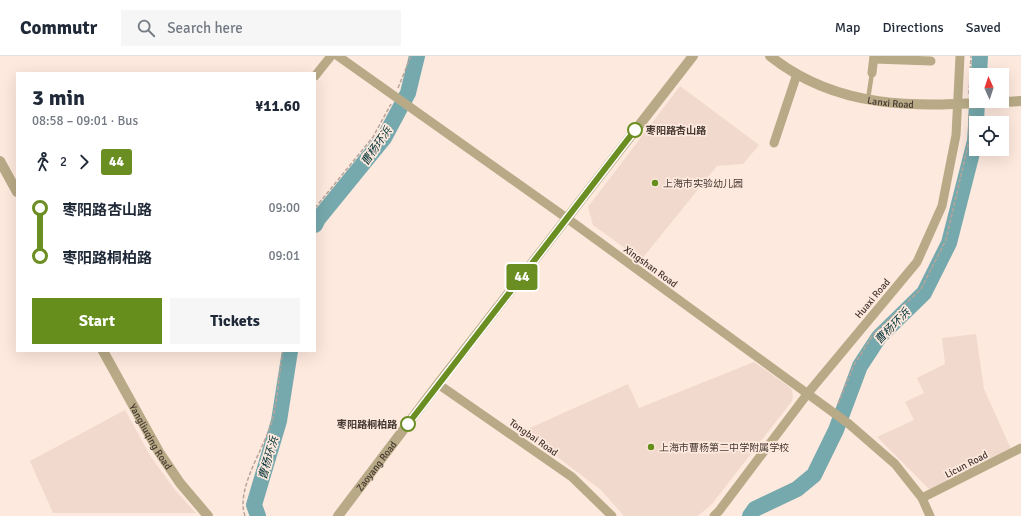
<!DOCTYPE html>
<meta charset="utf-8">
<style>
:root{--surface:#fff;--page:#f6f6f7;--text:#1f2937;--muted:#747a83;--line:#e0e1e3;--accent:#658e1c}
body{margin:0;font-family:Signika,"Noto Sans SC",sans-serif;background:var(--page);color:var(--text);height:100vh;display:flex;flex-direction:column;font-size:15px;white-space:nowrap}
*{box-sizing:border-box;margin:0}
p{font-size:13px;color:var(--muted)}
.icon{flex:none;width:22px;height:22px;fill:none;stroke:currentColor;stroke-width:2;stroke-linecap:round;stroke-linejoin:round}
.map{position:relative;flex:1;overflow:hidden}
.drawer{position:absolute;left:16px;top:16px;width:300px;height:280px;display:flex;flex-direction:column;background:var(--surface);border-radius:0px;box-shadow:0 4px 16px #0002}
.drawer>*{flex:none}
.badge{padding:0 8px;border-radius:3px;font-size:14px;line-height:26px}
.needle{width:26px;rotate:357deg}
.fabs{position:absolute;left:969px;top:12px;display:grid;gap:8px}
.fabs a{display:grid;place-items:center;width:40px;height:40px;border-radius:0px;background:var(--surface);box-shadow:0 4px 16px #0002;font-size:20px}
.map>.badge{position:absolute;translate:-50% -50%;box-shadow:0 0 0 2px #fff}
.legs{display:flex;align-items:center;gap:6px;height:44px;padding:0 16px;font-size:13px}
.legs p{margin-inline-start:auto}
.summary{display:flex;align-items:center;justify-content:space-between;height:68px;padding:0 16px}
h1{font-size:22px;font-weight:700;line-height:30px}
.primary-button{display:flex;gap:8px;margin-top:auto;padding:8px 16px}
.primary-button a{flex:1;height:46px;border-radius:0px;background:var(--accent);color:#fff;font-size:16px;font-weight:700;line-height:46px;text-align:center}
.primary-button a+a{background:var(--page);color:var(--text)}
ul{padding:0 16px;list-style:none}
li{display:flex;align-items:center;gap:14px;height:48px;font-size:15px}
li i{display:grid;place-items:center;width:6px;height:100%;margin:0 5px;background:currentColor}
li i::after{content:'';width:10px;height:10px;margin:-5px;border:3px solid;border-radius:50%;background:var(--surface)}
li p{margin-inline-start:auto}
li:first-child i{background:linear-gradient(#0000 50%,currentColor 0)}
li:last-child i{background:linear-gradient(currentColor 50%,#0000 0)}
header{display:flex;align-items:center;gap:24px;box-sizing:border-box;height:56px;padding:0 20px;background:var(--surface);border-bottom:1px solid var(--line)}
header strong{font-size:19px}
nav{display:flex;gap:22px;margin-inline-start:auto;font-size:14px}
.search{width:280px;height:36px;background:var(--page);display:flex;align-items:center;gap:10px;box-sizing:border-box;padding:0 14px;border-radius:0px;color:var(--muted);font-size:15px}
.map>svg:first-child{display:block}
.built{fill:#f2d9cd}
.lines{fill:none;stroke-linecap:round;stroke-linejoin:round}
.river{stroke:#76a9ad;stroke-width:16}
.path{stroke:#b7a59c;stroke-width:1.5;stroke-dasharray:4 2;stroke-linecap:butt}
.service{stroke:#b8aa86;stroke-width:4.5}
.minor{stroke:#b8aa86;stroke-width:9}
.tertiary{stroke:#b8aa86;stroke-width:10}
.line-1-casing{stroke:#fff;stroke-width:9}
.line-1{stroke:#6b8e23;stroke-width:6}
.stop-1-dot{fill:#fff;stroke:#6b8e23;stroke-width:2}
.poi-dot{fill:#658e1c;stroke:#fee9de;stroke-width:1.5}
.labels{text-anchor:middle;stroke-width:3.5;stroke-linejoin:round;paint-order:stroke}
.street-label{font-size:10px;fill:#453831;stroke:#fee9de}
.stop-label{font-size:10px;font-weight:bold;fill:#453831;stroke:#fee9de;text-anchor:start}
.poi-label{font-size:10px;fill:#453831;stroke:#fee9de;text-anchor:start}
.water-label{font-size:11px;font-style:italic;fill:#003236;stroke:#fee9de}
</style>
<header>
<strong>Commutr</strong>
<div class="search"><svg class="icon" aria-label="search" viewBox="0 0 24 24"><circle cx="10" cy="10" r="6"/><path d="M15 15l6 6"/></svg>Search here</div>
<nav><a>Map</a><a>Directions</a><a>Saved</a></nav>
</header>
<div class="map">
<svg width="1021" height="460" viewBox="0 0 1021 460">
<rect width="100%" height="100%" fill="#fee9de"/>
<g class="built">
<polygon points="680,30 759,89 743,108 717,110 641,204 593,169 588,151"/>
<polygon points="976,278 984,333 1011,393 929,433 877,381 914,364 905,346 924,337 917,322 945,308 942,282"/>
<polygon points="754,306 787,329 792,334 793,340 792,345 712,448 698,460 624,460 601,434 523,375 628,328 639,352"/>
<polygon points="125,354 151,401 175,434 196,457 53,457 30,405"/>
</g>
<g class="lines">
<g class="river">
<polyline points="979,19 980,0"/>
<polyline points="976,67 977,45"/>
<polyline points="315,169 318,163 384,82 408,37 417,0"/>
<polyline points="258,460 254,449 279,365 290,295"/>
<polyline points="750,460 755,453 797,433 814,419 836,374 860,310 879,281 924,237 949,187 975,85 976,70"/>
</g>
<g class="path">
<polyline points="398,32 411,0"/>
<polyline points="969,38 971,0"/>
<polyline points="315,152 373,81 391,48"/>
<polyline points="838,348 854,309 873,279 921,233 946,184 969,85 969,58"/>
<path d="M245 460C235 432 266 390 273 362 278 340 279 317 283 295"/>
</g>
<polyline class="service" points="868,43 872,17"/>
<g class="minor">
<polyline points="338,0 568,163 849,368 895,408 922,442 930,460"/>
<polyline points="874,3 931,5"/>
<polyline points="872,17 874,0"/>
<polyline points="315,20 331,0"/>
<polyline points="774,87 797,18"/>
<polyline points="438,328 572,421 612,460"/>
<polyline points="922,442 1021,392"/>
<polyline points="714,460 719,455 808,337 917,206 942,150 956,79 960,0"/>
</g>
<g class="tertiary">
<path id="s1" d="M770 0C846 60 931 49 1021 45"/>
<polyline points="0,105 17,136"/>
<path id="s2" d="M103 295 159 396 180 427 208 460"/>
<path id="s3" d="M338 460 438 328 693 0"/>
</g>
</g>
<g class="lines">
<defs>
<polyline id="line-1" points="408,368 635,74"/>
</defs>
<use href="#line-1" class="line-1-casing"/>
<use href="#line-1" class="line-1"/>
</g>
<g class="stop-1-dot">
<circle cx="635" cy="74" r="7"/>
<circle cx="408" cy="368" r="7"/>
</g>
<g class="poi-dot">
<circle cx="655" cy="127" r="4"/>
<circle cx="651" cy="391" r="4"/>
</g>
<g class="labels">
<g class="street-label">
<text dy="4" stroke="none"><textPath href="#s1" startOffset="131">Lanxi Road</textPath></text>
<text transform="translate(651 210) rotate(36)" y="4">Xingshan Road</text>
<text transform="translate(872 242) rotate(-50)" y="4">Huaxi Road</text>
<text dy="4" stroke="none"><textPath href="#s2" startOffset="98">Yangliuqing Road</textPath></text>
<text transform="translate(534 381) rotate(35)" y="4">Tongbai Road</text>
<text transform="translate(966 408) rotate(-27)" y="4">Licun Road</text>
<text dy="4" stroke="none"><textPath href="#s3" startOffset="63">Zaoyang Road</textPath></text>
</g>
<g class="stop-label">
<text x="646" y="78">枣阳路杏山路</text>
<text x="397" y="372" text-anchor="end">枣阳路桐柏路</text>
</g>
<g class="poi-label">
<text x="663" y="131">上海市实验幼儿园</text>
<text x="659" y="395">上海市曹杨第二中学附属学校</text>
</g>
<g class="water-label">
<text transform="translate(376 90) rotate(-55)" y="4">曹杨环浜</text>
<text transform="translate(892 270) rotate(-46)" y="4">曹杨环浜</text>
<text transform="translate(268 402) rotate(-74)" y="4">曹杨环浜</text>
</g>
</g>
</svg>
<div class="fabs">
<a><svg class="needle" viewBox="-14 -14 28 28"><path d="M0-13l5 13h-10z" fill="#e53935"/><path d="M0 13l5-13h-10z" fill="#747a83"/></svg></a>
<a><svg class="icon" aria-label="locate" viewBox="0 0 24 24"><circle cx="12" cy="12" r="6"/><path d="M12 2v4M12 18v4M2 12h4M18 12h4"/></svg></a>
</div>
<b class="badge" style="left:522px;top:221px;background:#6b8e23;color:#fff">44</b>
<section class="drawer">
<div class="summary"><div><h1>3 min</h1><p>08:58 – 09:01 · Bus</p></div><b>¥11.60</b></div>
<div class="legs"><svg class="icon" aria-label="walk" viewBox="0 0 24 24"><circle cx="13" cy="4" r="2"/><path d="M13 8l-2 6 4 7M11 14l-3 7M7 12l3-4h3l4 4"/></svg>2<svg class="icon" aria-label="forward" viewBox="0 0 24 24"><path d="M9 5l7 7-7 7"/></svg><b class="badge" style="background:#6b8e23;color:#fff">44</b></div>
<ul>
<li><i style="color:#6b8e23"></i><b>枣阳路杏山路</b><p>09:00</p></li>
<li><i style="color:#6b8e23"></i><b>枣阳路桐柏路</b><p>09:01</p></li>
</ul>
<div class="primary-button"><a>Start</a><a>Tickets</a></div>
</section>
</div>
